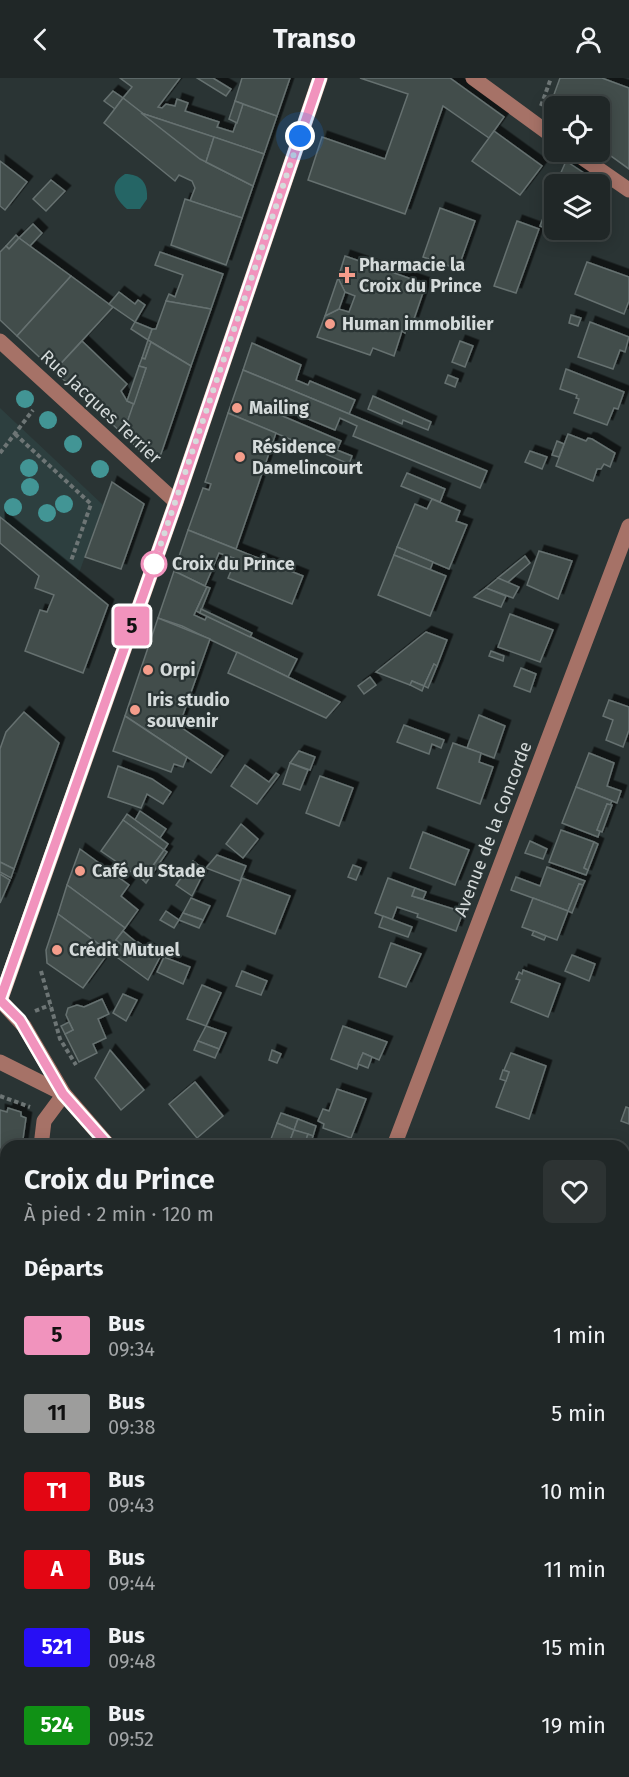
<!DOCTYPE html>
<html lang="fr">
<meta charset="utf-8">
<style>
:root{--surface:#202727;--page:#2d3333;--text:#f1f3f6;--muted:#a2a5a7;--line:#3d4444}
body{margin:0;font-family:"Fira Sans",sans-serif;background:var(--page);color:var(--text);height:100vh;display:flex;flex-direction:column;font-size:22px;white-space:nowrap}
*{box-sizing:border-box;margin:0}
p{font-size:20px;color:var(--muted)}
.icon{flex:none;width:33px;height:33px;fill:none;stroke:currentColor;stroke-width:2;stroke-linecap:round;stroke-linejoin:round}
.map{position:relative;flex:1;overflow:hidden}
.side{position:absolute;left:0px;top:1062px;width:630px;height:638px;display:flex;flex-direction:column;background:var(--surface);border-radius:18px 18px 0 0;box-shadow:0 3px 15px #0003,0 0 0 2px var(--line)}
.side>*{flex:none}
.badge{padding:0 12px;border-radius:4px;font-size:21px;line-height:39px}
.buttons{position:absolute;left:544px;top:18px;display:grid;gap:12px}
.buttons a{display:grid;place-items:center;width:66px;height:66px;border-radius:9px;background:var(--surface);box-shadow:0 3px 15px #0003,0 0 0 2px var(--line);font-size:30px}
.you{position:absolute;width:30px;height:30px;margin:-15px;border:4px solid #fff;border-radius:50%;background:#1a73e8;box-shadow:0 0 0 9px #1a73e833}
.map>.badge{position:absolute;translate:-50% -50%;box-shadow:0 0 0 3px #fff}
h2{padding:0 24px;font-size:22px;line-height:54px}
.round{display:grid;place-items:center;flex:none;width:63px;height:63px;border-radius:9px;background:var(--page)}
.headline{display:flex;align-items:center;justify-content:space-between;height:102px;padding:0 24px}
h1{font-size:28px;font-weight:700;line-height:45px}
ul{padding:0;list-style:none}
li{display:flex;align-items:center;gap:18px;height:78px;padding:0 24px}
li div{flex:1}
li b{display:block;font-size:22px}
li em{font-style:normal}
li .badge{min-width:66px;font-weight:700;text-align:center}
header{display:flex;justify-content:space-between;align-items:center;height:78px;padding:0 24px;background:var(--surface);font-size:27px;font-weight:700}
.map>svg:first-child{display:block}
.built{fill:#2d3f3f}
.green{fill:#256565}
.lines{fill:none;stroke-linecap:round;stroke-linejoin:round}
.river{stroke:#1b8687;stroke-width:45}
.building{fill:#424d4c;stroke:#667170;stroke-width:1.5;filter:url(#shadow)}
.path{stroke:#6d7575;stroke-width:4;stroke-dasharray:4.5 3;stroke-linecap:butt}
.minor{stroke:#a67267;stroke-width:15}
.major{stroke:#f1c6bc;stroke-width:15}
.rail{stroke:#8f9797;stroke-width:4.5;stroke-dasharray:8 8;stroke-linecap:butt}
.tree{fill:#429595}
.line-casing{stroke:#fff;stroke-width:14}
.line{stroke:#f193bd;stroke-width:9}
.walk{stroke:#d5dbdb;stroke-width:6;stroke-dasharray:0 10.8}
.poi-dot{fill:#f49d8b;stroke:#2a3434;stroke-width:2}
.stop-dot{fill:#fff;stroke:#f193bd;stroke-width:3}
.labels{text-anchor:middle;stroke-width:4.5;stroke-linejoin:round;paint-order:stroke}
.poi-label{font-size:18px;font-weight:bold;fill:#d5dbdb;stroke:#2a3434;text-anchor:start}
.street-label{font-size:18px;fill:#d5dbdb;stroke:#2a3434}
.stop-label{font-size:18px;font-weight:bold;fill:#d5dbdb;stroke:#2a3434;text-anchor:start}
</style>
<header><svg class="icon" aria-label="back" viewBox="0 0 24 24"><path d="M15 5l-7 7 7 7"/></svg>Transo<svg class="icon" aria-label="person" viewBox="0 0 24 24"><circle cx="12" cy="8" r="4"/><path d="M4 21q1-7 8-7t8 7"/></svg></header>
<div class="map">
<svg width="629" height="1699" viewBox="0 0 629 1699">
<defs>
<filter id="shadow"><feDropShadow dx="5.5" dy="-5.5" stdDeviation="0" flood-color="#0009"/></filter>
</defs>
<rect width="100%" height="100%" fill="#2a3434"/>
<g class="built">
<polygon points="0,330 103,427 77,501 0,439"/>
<polygon points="629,1165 629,1246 624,1256 624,1177"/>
<polygon points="0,1600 6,1601 6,1659 0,1658"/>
<polygon points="322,1694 368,1694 364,1699 318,1699"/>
</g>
<path class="green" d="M125 96C141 96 148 105 147 121L140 131H127C114 120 108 106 125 96Z"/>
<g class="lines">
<g class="river">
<polyline points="624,1121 629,1107"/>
<polyline points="624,1288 629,1303"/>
</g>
</g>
<g class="building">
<polygon points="120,0 180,0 158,29 162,30 166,26 175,28 177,21 188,25 185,33 219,44 217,49 233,54 243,26 277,38 264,76 141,35 123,20 132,9"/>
<polygon points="197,0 213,0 231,11 226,18"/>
<polygon points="242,0 290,0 277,38 235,23"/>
<polygon points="360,0 450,0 504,39 489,60 443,28 405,136 308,102 322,59 385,81 408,16"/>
<polygon points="560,0 602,0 629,10 629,91 600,70 600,28 555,28 555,38 548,33"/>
<polygon points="113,13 123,20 115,31 104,23"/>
<polygon points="123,20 206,84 253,108 242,140 190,123 195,110 192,103 179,97 175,103 104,45"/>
<polygon points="235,23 243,26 237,45 229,41"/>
<polygon points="141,35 214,59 206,84 200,81"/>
<polygon points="494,53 542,88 520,117 472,83"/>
<polygon points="214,59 264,76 253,108 206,84"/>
<polygon points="0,83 27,104 5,132 0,128"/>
<polygon points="566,83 584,95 579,106 556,106"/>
<polygon points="51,102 65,113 46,133 33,121"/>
<polygon points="555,108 555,152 579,152 575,161 540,148"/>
<polygon points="185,121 242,140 226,187 171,167"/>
<polygon points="440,130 475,143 458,191 423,179"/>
<polygon points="517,143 539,151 516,215 494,208"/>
<polygon points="33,146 42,155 30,168 19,160"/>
<polygon points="16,157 19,160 9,171 6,168"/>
<polygon points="19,160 71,198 17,258 0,242 0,174 6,168 9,171"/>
<polygon points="160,174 223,196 211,231 166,223 169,216 175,219 183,197 155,187"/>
<polygon points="345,178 426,206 413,244 409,243 405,255 402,253 394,278 373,270 370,277 317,259 325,238 339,231 349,234 355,218 345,214 338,200"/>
<polygon points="587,184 629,199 629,223 624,236 575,216"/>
<polygon points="71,198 113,229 54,293 17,258"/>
<polygon points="338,200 345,214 339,231 325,238"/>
<polygon points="119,214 135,226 138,222 145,227 135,244 109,226"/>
<polygon points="166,223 211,231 191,288 148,262 152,251 156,251"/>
<polygon points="571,237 581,240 578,248 569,245"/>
<polygon points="135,244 152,251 148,262 131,251"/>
<polygon points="590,244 629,259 625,274 620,272 613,291 578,279"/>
<polygon points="148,262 151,264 145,281 142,280"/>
<polygon points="82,263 127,306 121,313 127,323 134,326 123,356 54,293"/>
<polygon points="460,263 473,268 465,289 452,284"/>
<polygon points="151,264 191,288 161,376 150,382 123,356 146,290 139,288 142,280 145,281"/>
<polygon points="252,265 301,287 296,302 308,307 310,303 355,322 349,336 243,292"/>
<polygon points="139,288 146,290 134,326 127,323"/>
<polygon points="566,291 624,314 618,331 614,330 607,347 574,335 579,321 576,320 577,317 560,311"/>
<polygon points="243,292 487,393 480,410 353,358 357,348 340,340 335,352 267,324 264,330 341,363 337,372 352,378 349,386 228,335"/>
<polygon points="448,297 458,301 455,309 445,305"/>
<polygon points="373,318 431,344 428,352 403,342 402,346 368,331"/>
<polygon points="228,335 276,355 236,471 188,452 203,410 209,412 211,406 205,404"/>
<polygon points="568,356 586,363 588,360 592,361 615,375 610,389 604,386 601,391 597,391 593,403 556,388"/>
<polygon points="557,363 564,366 559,379 552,377"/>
<polygon points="530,373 547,379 542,391 525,384"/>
<polygon points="407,395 445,411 440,424 401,408"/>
<polygon points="112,404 144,426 121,491 85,479"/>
<polygon points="432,421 460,433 456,443 467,447 449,491 397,469 415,426 427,431"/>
<polygon points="0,439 108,527 83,595 25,573 40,532 47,534 54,517 35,510 39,498 0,465"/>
<polygon points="188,452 303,498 292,526 228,500 236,481 219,475 205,508 174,493"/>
<polygon points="397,469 433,484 430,492 394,477"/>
<polygon points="539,473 572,483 558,521 527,507"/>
<polygon points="394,477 446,498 430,538 378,517"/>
<polygon points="525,478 530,485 507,505 498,500"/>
<polygon points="174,493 207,509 194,537 205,542 207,538 297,581 288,599 182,548 158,540"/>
<polygon points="498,500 519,509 513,520 486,510"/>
<polygon points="207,509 210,510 200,535 196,533"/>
<polygon points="486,510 506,518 501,529 474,519"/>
<polygon points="201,531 252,555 250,559 200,535"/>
<polygon points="510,536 553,552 540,584 498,569"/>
<polygon points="158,540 210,561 179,648 223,678 211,695 125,638"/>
<polygon points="426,554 447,562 437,588 434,586 424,608 412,603 410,607 376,594"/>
<polygon points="491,573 504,578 503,583 489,578"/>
<polygon points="237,574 288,599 340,624 326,640 228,595"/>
<polygon points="434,586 437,588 428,610 424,608"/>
<polygon points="521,590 536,596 530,614 514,608"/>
<polygon points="370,599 376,607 364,616 358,608"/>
<polygon points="412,603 424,608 422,613 410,607"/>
<polygon points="609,622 629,629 629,652 623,669 606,662 613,642 603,638"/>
<polygon points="24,634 59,665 14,791 0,784 0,671 6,654"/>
<polygon points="479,637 505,648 494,680 467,670"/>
<polygon points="125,638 187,679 183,689 174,686 171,694 113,673"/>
<polygon points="404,647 444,662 441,670 432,666 429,676 397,664"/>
<polygon points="453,665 481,675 479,684 493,689 480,726 437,710"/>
<polygon points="299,673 315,679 310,692 290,685"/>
<polygon points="589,675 614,685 607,708 621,713 617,725 576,709"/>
<polygon points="290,685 308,692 300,712 283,706"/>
<polygon points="245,687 269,704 276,695 279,697 257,726 231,708"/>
<polygon points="118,688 152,701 171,714 163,726 147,716 141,730 108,719"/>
<polygon points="320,698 353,710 339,748 306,735"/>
<polygon points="576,709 612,723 610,727 607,726 597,752 600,753 598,759 562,745"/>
<polygon points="607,726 612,727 602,754 597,752"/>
<polygon points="140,733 166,751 160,760 135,742"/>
<polygon points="127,736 168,766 164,772 123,742"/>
<polygon points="123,742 164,772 143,802 101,773"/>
<polygon points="241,746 258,761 243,780 226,766"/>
<polygon points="561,752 594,764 584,790 588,792 586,797 549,784"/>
<polygon points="423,754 469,772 455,807 410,790"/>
<polygon points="530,763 547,771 543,781 525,775"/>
<polygon points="594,764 598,766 588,792 584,790"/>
<polygon points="80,771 129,807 121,818 138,832 125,850 67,807"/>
<polygon points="164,772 167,774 146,805 143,802"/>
<polygon points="217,777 246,788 240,803 206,790"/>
<polygon points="193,783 205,792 192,818 176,807"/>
<polygon points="0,784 14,791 11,800 0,794"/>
<polygon points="353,787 361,790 356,802 348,799"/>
<polygon points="547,789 585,803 583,807 579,806 568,833 511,812 516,799 540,808"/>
<polygon points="0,796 10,802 0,825"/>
<polygon points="242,800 290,818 275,856 227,838"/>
<polygon points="388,800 415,810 412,818 463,834 456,853 417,839 418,836 397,829 392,842 375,835"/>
<polygon points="579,806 583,807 572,835 568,833"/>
<polygon points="67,807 125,850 116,862 131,874 138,864 160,879 148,902 58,836"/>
<polygon points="415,810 426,814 423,821 412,818"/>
<polygon points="191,820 210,828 203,842 183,835"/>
<polygon points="533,820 568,833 557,862 522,849"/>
<polygon points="166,833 179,842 174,850 160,842"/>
<polygon points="183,835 203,842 199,850 179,842"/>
<polygon points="58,836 109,874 83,910 47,885 46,872"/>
<polygon points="383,838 412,849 408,859 379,849"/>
<polygon points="123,853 137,865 131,874 116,862"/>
<polygon points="534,853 546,858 544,862 532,857"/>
<polygon points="391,865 421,876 406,909 379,899"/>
<polygon points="572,877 595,886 589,903 565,893"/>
<polygon points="164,879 190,889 183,906 157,894"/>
<polygon points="523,892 560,906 548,939 511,924 520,902 516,901 519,894 522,896"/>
<polygon points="242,893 267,903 261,917 236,908"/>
<polygon points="202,907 221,915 206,948 187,941"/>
<polygon points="123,916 137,922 126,943 113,935"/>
<polygon points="102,921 109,936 98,941 106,960 93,966 97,975 79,984 65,956 73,952 66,937 68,930 77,927 84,929"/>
<polygon points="69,944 73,952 65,956 61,948"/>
<polygon points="206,948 226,955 219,971 198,963"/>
<polygon points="343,948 387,964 379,982 363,975 357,991 331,981"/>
<polygon points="198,963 219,971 215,980 194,972"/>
<polygon points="110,972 144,1012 121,1032 95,1000"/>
<polygon points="272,972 281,976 277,985 269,982"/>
<polygon points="363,975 372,979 368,990 358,986"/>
<polygon points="511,975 546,988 529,1041 496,1029 509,994 504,992"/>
<polygon points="503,992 509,994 506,1003 500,1001"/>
<polygon points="195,1004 223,1038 197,1060 169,1026"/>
<polygon points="337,1011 366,1021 351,1060 323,1050 324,1046 318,1043 323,1031 329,1033"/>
<polygon points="626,1029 629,1030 629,1046 621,1043"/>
<polygon points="8,1030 21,1034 21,1038 26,1040 22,1068 6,1068 6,1183 2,1209 0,1207 0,1032 7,1034"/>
<polygon points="281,1035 298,1041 294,1052 277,1045"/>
<polygon points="298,1041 316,1048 313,1058 294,1052"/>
<polygon points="277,1045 294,1052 288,1068 271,1061"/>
<polygon points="294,1052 308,1056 304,1068 288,1068"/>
<polygon points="308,1056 313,1058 310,1068 304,1068"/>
<polygon points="271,1061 288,1068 268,1068"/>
<polygon points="624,1430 629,1436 629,1454 624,1458"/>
<polygon points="0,1555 6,1556 6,1577 0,1576"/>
<polygon points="23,1694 57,1694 56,1699 22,1699"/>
<polygon points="476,1694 507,1694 502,1699 471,1699"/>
<polygon points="553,1694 588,1694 581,1699 546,1699"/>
</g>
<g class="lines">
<g class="path">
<polyline points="541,28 551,0"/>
<polyline points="15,356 91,426 71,483"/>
<polyline points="0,375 33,332"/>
<polyline points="41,893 60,961 76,987"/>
<polyline points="35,933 50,927"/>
<polyline points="0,1018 30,1029"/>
</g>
<g class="minor">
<polyline points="473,0 555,60"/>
<polyline points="574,74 629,112"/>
<polyline points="0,263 176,424"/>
<polyline points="0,922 24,948 64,1016 109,1068"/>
<polyline points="0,984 64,1016"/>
<polyline points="41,1068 44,1043 64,1016"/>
<polyline points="394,1068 629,448"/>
<polyline points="0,1384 6,1337"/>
<polyline points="624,1675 629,1681"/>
</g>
<polyline class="major" points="0,923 176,424 320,0"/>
<g class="rail">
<polyline points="624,1221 629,1210"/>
<polyline points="341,1699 345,1694"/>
</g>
</g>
<g class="tree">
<circle cx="25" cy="321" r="9"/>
<circle cx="48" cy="342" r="9"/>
<circle cx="73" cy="366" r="9"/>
<circle cx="29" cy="390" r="9"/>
<circle cx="100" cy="391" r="9"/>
<circle cx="30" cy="409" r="9"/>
<circle cx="64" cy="426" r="9"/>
<circle cx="13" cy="429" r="9"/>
<circle cx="47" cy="435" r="9"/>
</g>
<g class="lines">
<defs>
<polyline id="line" points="109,1068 63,1016 20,942 0,922 176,424 320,0"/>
</defs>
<use href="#line" class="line-casing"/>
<use href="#line" class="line"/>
<polyline class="walk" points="154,486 300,58"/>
</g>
<g class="poi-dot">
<path d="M344 188h6v6h6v6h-6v6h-6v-6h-6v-6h6z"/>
<circle cx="330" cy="246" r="6"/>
<circle cx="237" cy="330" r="6"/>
<circle cx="240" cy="379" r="6"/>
<circle cx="148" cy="592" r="6"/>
<circle cx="135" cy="632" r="6"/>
<circle cx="80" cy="793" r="6"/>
<circle cx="57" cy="872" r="6"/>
</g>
<circle class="stop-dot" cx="154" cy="486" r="12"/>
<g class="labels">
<g class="poi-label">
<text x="359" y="193">Pharmacie la<tspan x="359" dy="21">Croix du Prince</tspan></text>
<text x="342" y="252">Human immobilier</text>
<text x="249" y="336">Mailing</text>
<text x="252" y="375">Résidence<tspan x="252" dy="21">Damelincourt</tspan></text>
<text x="160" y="598">Orpi</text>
<text x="147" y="628">Iris studio<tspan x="147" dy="21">souvenir</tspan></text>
<text x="92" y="799">Café du Stade</text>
<text x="69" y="878">Crédit Mutuel</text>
</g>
<g class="street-label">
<text transform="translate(101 329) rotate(43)" y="6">Rue Jacques Terrier</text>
<text transform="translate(493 751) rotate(-69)" y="6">Avenue de la Concorde</text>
</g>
<g class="stop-label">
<text x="172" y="492">Croix du Prince</text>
</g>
</g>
</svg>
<div class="buttons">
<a><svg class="icon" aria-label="locate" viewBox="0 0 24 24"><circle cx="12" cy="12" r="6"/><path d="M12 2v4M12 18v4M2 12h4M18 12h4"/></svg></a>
<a><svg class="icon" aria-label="layers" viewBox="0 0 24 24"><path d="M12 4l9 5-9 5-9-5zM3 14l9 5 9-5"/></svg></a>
</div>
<div class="you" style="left:300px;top:58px"></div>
<b class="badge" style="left:132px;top:548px;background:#f193bd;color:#111">5</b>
<section class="side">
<div class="headline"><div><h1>Croix du Prince</h1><p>À pied · 2 min · 120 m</p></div><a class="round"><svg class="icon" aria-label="heart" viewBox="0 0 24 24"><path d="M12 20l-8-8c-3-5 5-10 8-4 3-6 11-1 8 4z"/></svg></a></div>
<h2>Départs</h2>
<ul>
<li><span class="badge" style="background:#f193bd;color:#111">5</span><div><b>Bus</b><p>09:34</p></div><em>1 min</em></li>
<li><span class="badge" style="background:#9d9d9c;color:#111">11</span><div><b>Bus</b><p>09:38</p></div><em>5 min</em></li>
<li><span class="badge" style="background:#e30613;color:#fff">T1</span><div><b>Bus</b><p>09:43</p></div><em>10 min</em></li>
<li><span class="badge" style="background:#e30613;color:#fff">A</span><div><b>Bus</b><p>09:44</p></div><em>11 min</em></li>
<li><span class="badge" style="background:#270ff5;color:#fff">521</span><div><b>Bus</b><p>09:48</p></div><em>15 min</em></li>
<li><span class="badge" style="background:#109115;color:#fff">524</span><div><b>Bus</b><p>09:52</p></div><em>19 min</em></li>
</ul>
</section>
</div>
